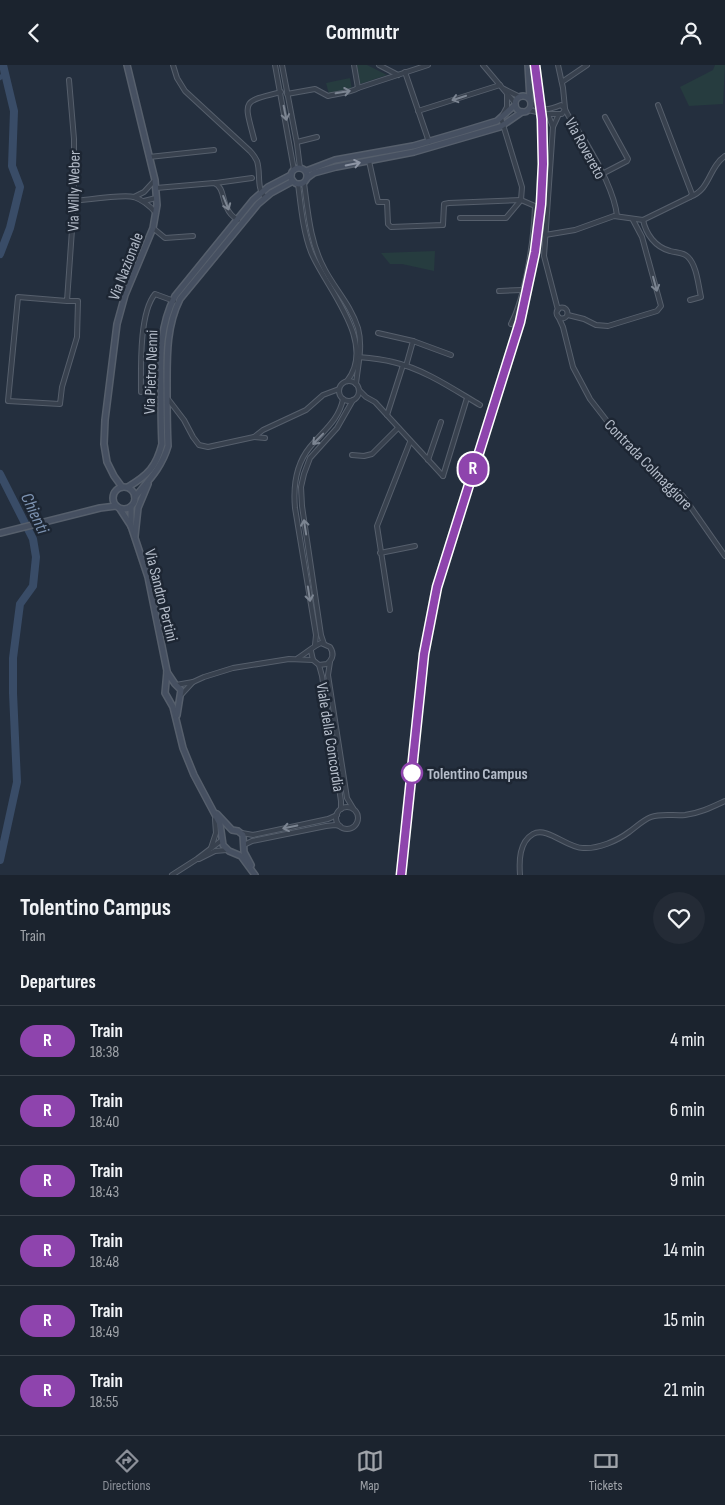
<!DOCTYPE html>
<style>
:root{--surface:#1b232e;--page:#242b36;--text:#f1f3f6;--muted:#a0a4aa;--line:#39404a;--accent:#8c9099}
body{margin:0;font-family:"Sofia Sans Condensed",sans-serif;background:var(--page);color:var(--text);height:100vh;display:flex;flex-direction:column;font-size:19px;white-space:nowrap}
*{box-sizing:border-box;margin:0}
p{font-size:16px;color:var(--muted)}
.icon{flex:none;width:28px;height:28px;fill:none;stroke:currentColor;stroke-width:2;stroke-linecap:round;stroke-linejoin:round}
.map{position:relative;height:810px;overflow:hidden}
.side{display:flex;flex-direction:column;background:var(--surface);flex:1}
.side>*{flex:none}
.badge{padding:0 10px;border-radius:16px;font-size:18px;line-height:32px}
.map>.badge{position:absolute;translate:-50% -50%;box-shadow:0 0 0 2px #fff}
h2{padding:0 20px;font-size:19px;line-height:45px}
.round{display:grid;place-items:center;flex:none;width:52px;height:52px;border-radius:26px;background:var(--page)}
.head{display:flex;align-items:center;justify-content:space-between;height:85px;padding:0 20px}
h1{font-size:24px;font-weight:700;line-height:38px}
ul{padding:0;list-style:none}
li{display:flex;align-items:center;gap:15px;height:70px;padding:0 20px;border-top:1px solid var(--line)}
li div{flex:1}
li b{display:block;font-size:19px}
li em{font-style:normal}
li .badge{min-width:55px;font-weight:700;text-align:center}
header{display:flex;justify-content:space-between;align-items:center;height:65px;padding:0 20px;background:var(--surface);font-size:22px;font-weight:700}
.tab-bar{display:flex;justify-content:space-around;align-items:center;height:70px;border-top:1px solid var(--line);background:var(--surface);font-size:14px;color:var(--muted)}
.tab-bar a{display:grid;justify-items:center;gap:2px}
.tab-bar .current{color:var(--accent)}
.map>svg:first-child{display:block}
.green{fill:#263c3f}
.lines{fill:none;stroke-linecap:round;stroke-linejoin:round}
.canal{stroke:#394c67;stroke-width:4.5}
.river{stroke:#394c67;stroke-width:8}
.street-casing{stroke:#565f6c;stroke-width:6}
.secondary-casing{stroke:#565f6c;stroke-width:8}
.street{stroke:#38414e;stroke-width:4}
.secondary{stroke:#465061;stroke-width:5}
.rail-casing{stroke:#5a6575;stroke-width:3}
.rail{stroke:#1d2633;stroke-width:1;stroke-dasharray:4;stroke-linecap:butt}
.oneway{stroke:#7c8592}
.oneway2{stroke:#8e96a5}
.line-casing{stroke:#fff;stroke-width:11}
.line{stroke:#8e44ad;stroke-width:8}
.stop-dot{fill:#fff;stroke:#8e44ad;stroke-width:2.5}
.labels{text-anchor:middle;stroke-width:5;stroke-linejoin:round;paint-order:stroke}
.street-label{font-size:16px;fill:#b4bcc9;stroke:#1d2633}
.stop-label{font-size:16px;font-weight:bold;fill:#b4bcc9;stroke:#1d2633;text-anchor:start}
.water-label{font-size:18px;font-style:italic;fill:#7c92b1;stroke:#1d2633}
</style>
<header><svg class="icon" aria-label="back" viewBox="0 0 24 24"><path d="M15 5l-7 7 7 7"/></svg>Commutr<svg class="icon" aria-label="person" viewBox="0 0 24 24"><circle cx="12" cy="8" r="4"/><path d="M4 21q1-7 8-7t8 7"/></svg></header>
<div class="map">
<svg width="725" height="810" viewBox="0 0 725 810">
<rect width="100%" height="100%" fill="#242f3e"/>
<g class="green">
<polygon points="357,0 367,0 387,10 360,19"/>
<polygon points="715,0 725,0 723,39 689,41 680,22 713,5"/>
<polygon points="350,13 352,25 329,29 326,18"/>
<polygon points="435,186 434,206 402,199 390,199 381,188"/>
</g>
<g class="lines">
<polyline class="canal" points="0,13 3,10 3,0"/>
<g class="river">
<polyline points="0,189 10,163 20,122 12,101 14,46 3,0"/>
<polyline points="0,409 33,474 36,492 33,521 20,539 13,593 13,628 17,717 0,795"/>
</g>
<defs>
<g id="street">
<path d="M173 0 177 13 185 26 250 86C253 89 255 92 257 96 261 108 256 123 265 132"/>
<polyline points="275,0 294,105"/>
<polyline points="282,0 297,79 300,103"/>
<polyline points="354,0 358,23"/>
<polyline points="379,0 398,10"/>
<polyline points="483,0 515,38"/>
<polyline points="558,0 563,23 565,43"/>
<polyline points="405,7 429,77"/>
<polyline points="562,17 587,0"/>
<polyline points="504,24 520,32"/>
<path d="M287 29 315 24 328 31C337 29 352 27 358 23L428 0"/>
<polyline points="507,30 507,42 501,53 522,122 521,135"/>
<path d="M565 44C571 58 581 68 588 81 599 99 615 130 617 151"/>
<path d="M528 45 546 49H562L565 44 561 40C549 45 542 47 531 38"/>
<polyline points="418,46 500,20"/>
<polyline points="546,49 549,52 553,62"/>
<path d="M254 74C244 35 241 37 281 27"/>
<polyline points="297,77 317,72"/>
<polyline points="149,92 214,85"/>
<path d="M369 96 378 137H387L388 159 391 162 443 160 444 139 449 138 521 135 535 141C534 173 526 230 511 259"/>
<polyline points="602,109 627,96 628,94 605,52"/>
<polyline points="216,118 252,113"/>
<path d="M304 118C308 147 310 177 324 203 334 223 351 240 358 263 363 282 358 299 356 319"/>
<path d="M298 119C301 142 303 166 311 187 325 222 378 277 347 316"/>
<path d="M156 123 214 118C224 122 222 134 227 143 229 148 233 152 238 155"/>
<polyline points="134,132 144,127 155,115"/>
<path d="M690 132C711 124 708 103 725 91"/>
<path d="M74 136C87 135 123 129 134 132 143 135 150 141 156 148"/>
<polyline points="144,136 156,133"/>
<polyline points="460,153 506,153 521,135"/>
<path d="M643 155C646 169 655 182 670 186 676 188 683 187 688 192 697 201 698 219 701 232L690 235"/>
<polyline points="153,163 165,173 193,171"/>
<polyline points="545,170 575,165 614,151 643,155 690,132 692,129 658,40"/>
<polyline points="499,226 522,225"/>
<polyline points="67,236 78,236 77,272 62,322 60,339 8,336 18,232 67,236 74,136 74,74 69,15"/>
<circle cx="562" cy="248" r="5.5"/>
<polyline points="558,245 544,191 553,62 559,49"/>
<polyline points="568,250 584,254 596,260 608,261 657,246 661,241 642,172 633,155"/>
<polyline points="558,251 563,262 573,302 590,334 624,378 683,431 725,491"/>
<polyline points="378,268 413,276 451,290"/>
<path d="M358 292C370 293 382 294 393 297 424 304 453 324 480 340"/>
<polyline points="406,301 413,276"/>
<circle cx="349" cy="326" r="10"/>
<polyline points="359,325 366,332 375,337 443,411"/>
<path d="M141 327C141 303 139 248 155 229L174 236"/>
<polyline points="168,334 184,355 193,372 199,380 208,382 254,372 263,365 306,345 323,330 339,324"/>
<polyline points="387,350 403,300"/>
<polyline points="254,372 265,373"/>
<polyline points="352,390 364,391 372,389 398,363"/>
<polyline points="428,395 441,357"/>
<polyline points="443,411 467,333"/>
<polyline points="380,488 415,481"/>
<polyline points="390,545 377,461 410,377"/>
<polyline points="324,579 321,570 302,441 301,422 304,409 310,393 337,363 353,335"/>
<path d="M315 580 316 570 295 443C293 421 296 399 310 382 323 366 339 355 343 334"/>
<path d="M298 593C305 589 315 580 321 578L330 582C334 588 333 594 327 599L319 600 313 595 311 586"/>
<polyline points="330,597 328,610 347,733 353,743"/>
<polyline points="319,600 322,611 341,736 341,744"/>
<polyline points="176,620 193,617"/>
<polyline points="181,630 193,617 204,612 233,603 289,594 313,595"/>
<circle cx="347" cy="753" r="11"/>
<polyline points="242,768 253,770 328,754 337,750"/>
<polyline points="244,780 252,776 326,761 335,760 340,761"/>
<polyline points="211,783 216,768 215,754"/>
<polyline points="199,794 215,786 227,785"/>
<polyline points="172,810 197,794 222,775"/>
<path d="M520 810C519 796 519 777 533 769 547 761 567 783 583 783 598 784 617 776 629 767 636 762 643 755 651 752 662 748 674 751 685 750 700 748 712 742 725 736"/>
</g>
<g id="secondary">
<polyline points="528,0 530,34"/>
<circle cx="523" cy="39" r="8"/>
<circle cx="299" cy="111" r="8"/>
<polyline points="306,106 335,95 413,81 461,67 497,56 515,40"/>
<polyline points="307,113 314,108 336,102 414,87 500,62 522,47"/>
<circle cx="124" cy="433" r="11"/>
<polyline points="122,422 114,411 107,397 104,379 105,355 117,259 125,230 153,163 157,140 155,115 127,0"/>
<path d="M128 422C148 410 156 402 162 379 161 360 161 340 161 321 160 290 160 260 175 231L253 135 268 122 291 110"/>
<path d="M135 432C149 415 162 402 168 381 167 361 167 342 167 322 167 292 166 262 180 234L258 139 271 128 293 116"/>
<polyline points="131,442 131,461"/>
<polyline points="120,444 131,461 148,512 167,606 165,628 173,642 183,683 194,710 220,759 223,780 229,786 241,791 255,810"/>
<polyline points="0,468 100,443 116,441"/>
<polyline points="135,471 138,443 148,419"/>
<polyline points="167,607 175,619 181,625 177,650"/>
<polyline points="217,749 232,765 238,766 243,770 244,787 251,800"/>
</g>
</defs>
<use href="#street" class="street-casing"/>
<use href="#secondary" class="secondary-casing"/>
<use href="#street" class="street"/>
<use href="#secondary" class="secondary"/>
<defs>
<polyline id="rail" points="401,810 424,589 437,522 520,257 535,187 541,139 543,99 541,43 535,0"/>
</defs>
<use href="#rail" class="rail-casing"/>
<use href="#rail" class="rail"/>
</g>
<defs><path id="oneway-shaft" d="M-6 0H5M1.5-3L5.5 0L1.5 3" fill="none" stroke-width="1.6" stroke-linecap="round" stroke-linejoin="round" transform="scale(1.25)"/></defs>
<g class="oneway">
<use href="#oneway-shaft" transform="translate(343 27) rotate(-10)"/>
<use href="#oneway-shaft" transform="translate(459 33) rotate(162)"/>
<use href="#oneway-shaft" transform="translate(285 48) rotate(79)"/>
<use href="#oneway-shaft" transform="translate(226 138) rotate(68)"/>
<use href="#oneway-shaft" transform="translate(655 219) rotate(75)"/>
<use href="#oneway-shaft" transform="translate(318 374) rotate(134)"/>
<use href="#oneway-shaft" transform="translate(305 462) rotate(-99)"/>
<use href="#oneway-shaft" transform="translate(309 529) rotate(81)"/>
<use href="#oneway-shaft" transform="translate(290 762) rotate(168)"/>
</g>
<use class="oneway2" href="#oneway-shaft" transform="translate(353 99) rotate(-11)"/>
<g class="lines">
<defs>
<polyline id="line" points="401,810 424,589 437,522 520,257 535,187 541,139 543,99 542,54 535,0"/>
</defs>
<use href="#line" class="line-casing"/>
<use href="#line" class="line"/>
</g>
<circle class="stop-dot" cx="412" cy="708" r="10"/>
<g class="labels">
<g class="street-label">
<text transform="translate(586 83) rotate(61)" y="6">Via Rovereto</text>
<text transform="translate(73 126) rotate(-89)" y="6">Via Willy Weber</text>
<text transform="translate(125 201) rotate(-69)" y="6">Via Nazionale</text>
<text transform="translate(150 307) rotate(-88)" y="6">Via Pietro Nenni</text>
<text transform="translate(649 399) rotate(46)" y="6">Contrada Colmaggiore</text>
<text transform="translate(162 530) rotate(76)" y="6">Via Sandro Pertini</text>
<text transform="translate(331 672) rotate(81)" y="6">Viale della Concordia</text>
</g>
<g class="stop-label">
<text x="427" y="714">Tolentino Campus</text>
</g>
<g class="water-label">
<text transform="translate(35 448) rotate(65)" y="6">Chienti</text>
</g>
</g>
</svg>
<b class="badge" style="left:473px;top:404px;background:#8e44ad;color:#fff">R</b>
</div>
<section class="side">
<div class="head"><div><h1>Tolentino Campus</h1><p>Train</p></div><a class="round"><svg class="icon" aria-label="heart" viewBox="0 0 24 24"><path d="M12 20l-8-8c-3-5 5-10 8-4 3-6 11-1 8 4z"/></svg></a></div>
<h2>Departures</h2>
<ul>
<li><span class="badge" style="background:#8e44ad;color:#fff">R</span><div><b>Train</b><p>18:38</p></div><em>4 min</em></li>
<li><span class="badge" style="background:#8e44ad;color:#fff">R</span><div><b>Train</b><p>18:40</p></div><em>6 min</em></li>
<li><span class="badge" style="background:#8e44ad;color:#fff">R</span><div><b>Train</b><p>18:43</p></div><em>9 min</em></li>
<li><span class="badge" style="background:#8e44ad;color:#fff">R</span><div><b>Train</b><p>18:48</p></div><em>14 min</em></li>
<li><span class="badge" style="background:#8e44ad;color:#fff">R</span><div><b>Train</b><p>18:49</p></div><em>15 min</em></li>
<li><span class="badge" style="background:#8e44ad;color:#fff">R</span><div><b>Train</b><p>18:55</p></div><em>21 min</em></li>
</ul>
</section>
<nav class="tab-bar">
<a class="current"><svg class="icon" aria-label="directions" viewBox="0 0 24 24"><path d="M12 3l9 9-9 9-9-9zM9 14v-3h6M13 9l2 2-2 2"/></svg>Directions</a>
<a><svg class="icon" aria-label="map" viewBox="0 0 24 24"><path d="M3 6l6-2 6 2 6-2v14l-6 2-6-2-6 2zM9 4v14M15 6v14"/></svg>Map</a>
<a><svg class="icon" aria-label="tickets" viewBox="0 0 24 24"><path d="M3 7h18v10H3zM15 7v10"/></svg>Tickets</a>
</nav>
